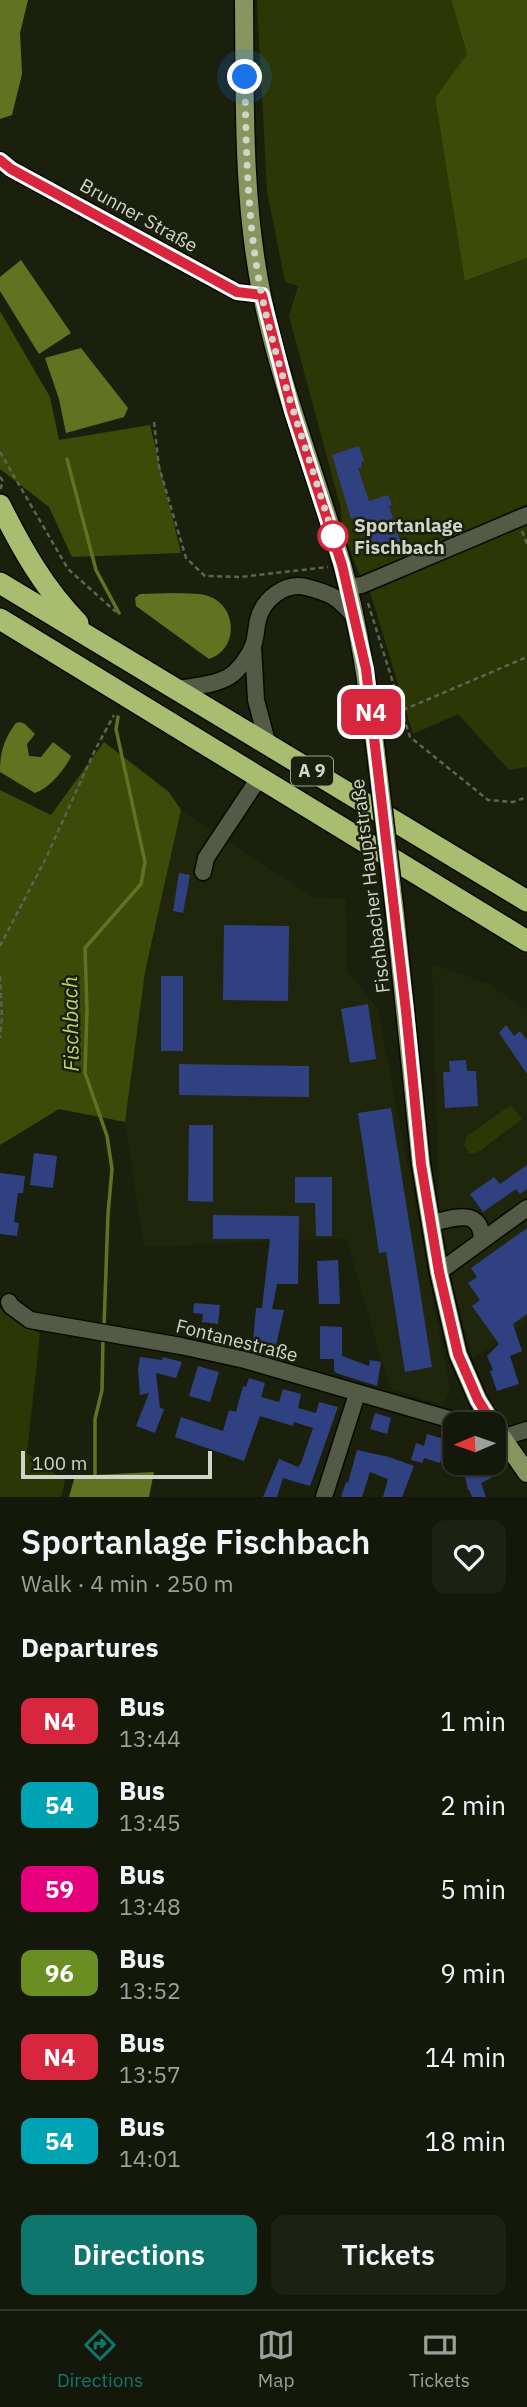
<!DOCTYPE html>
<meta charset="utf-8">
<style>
:root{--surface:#14180a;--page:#1d2113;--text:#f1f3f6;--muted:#9da09c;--line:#33372b;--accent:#0f766e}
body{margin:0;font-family:"IBM Plex Sans",sans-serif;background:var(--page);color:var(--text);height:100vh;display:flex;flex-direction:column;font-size:26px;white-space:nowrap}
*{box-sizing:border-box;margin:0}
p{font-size:23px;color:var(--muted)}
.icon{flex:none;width:38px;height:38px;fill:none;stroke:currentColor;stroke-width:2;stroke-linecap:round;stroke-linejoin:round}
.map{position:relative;height:1497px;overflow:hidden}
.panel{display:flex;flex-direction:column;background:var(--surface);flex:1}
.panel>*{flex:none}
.badge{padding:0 14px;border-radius:10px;font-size:24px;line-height:46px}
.needle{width:46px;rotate:268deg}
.controls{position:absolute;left:443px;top:1412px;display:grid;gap:14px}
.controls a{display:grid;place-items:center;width:63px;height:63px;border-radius:14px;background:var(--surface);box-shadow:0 2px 5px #0004,0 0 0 2px var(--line);font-size:35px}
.scale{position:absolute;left:21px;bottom:18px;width:191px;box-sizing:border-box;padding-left:7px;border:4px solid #d1d5c9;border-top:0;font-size:19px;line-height:24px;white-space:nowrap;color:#d1d5c9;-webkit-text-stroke:5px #1b200d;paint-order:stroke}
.you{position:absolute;width:35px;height:35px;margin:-18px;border:5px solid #fff;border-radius:50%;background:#1a73e8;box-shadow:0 0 0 10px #1a73e833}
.map>.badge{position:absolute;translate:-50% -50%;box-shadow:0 0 0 4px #fff}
h2{padding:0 21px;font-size:26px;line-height:63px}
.round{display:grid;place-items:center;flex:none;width:74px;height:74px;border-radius:14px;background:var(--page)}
.summary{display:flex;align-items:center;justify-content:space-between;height:119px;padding:0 21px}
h1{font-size:33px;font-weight:600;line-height:52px}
.action{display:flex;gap:14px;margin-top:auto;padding:14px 21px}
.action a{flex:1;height:80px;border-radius:14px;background:var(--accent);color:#fff;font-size:28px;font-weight:600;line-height:80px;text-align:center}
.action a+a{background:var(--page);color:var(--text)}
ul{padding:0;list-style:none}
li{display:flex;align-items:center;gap:21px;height:84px;padding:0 21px}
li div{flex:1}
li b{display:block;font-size:26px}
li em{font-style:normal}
li .badge{min-width:77px;font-weight:700;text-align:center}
.menu{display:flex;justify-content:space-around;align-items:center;height:98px;border-top:2px solid var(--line);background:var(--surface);font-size:19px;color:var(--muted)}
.menu a{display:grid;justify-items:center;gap:4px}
.menu .current{color:var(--accent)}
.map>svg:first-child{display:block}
.built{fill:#20260c}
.green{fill:#2d3705}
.forest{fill:#3d4a08}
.water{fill:#617321}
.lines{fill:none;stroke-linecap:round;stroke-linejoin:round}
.stream{stroke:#617321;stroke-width:3.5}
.building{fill:#304181}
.minor-casing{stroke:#060900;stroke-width:19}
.major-casing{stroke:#060900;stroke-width:21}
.highway-casing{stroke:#060900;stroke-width:24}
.path{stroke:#5e6352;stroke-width:2.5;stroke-dasharray:5 3.5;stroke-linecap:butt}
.minor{stroke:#545a45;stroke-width:16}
.major{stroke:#87955f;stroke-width:18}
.highway{stroke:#a9bd70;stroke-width:21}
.major-bridge-casing{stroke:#060900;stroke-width:21;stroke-linecap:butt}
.major-bridge{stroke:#87955f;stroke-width:18}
.line-casing{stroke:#fff;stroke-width:16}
.line{stroke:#d7263d;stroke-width:10}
.walk{stroke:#d1d5c9;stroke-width:7;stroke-dasharray:0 12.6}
.stop-dot{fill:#fff;stroke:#d7263d;stroke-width:3.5}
.labels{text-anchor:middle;stroke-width:5;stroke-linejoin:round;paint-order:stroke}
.shield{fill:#1b200d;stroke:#9a9f91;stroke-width:2}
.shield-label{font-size:18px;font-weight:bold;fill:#d1d5c9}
.street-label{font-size:19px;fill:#d1d5c9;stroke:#1b200d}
.stop-label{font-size:19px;font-weight:bold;fill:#d1d5c9;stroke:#1b200d;text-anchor:start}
.water-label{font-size:21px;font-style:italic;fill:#bcd66a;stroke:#1b200d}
</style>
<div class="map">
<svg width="527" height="1497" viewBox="0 0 527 1497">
<rect width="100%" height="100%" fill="#1b200d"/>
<g class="built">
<polygon points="181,810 315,898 346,899 347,970 378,1009 450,1389 443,1405 390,1389 346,1238 144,1247 125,1122 145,972"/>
<polygon points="432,964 487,983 527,1010 527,1321 473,1359 440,1238"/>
</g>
<g class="green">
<polygon points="257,0 451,0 467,54 435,98 466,281 527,258 527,504 361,578 343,533 341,509 289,316 298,286 285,282 267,191"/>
<polygon points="527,520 527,767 509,770 458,714 413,734 369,588"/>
<polygon points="511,1105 522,1119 481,1150 475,1153 469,1153 464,1145 467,1136"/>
<polygon points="0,1308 40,1334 27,1453 65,1481 61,1497 0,1497"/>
</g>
<g class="forest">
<polygon points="451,0 527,0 527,258 465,281 435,98 467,54"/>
<polygon points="0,311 50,397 59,440 150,425 181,553 72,557 49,507 0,469"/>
<polygon points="104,742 169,792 181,810 145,972 125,1122 59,1109 0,1145 0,790 51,815"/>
</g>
<g class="water">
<polygon points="0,0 28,0 20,33 22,74 12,115 0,119"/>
<polygon points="21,260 71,333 39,354 0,291 0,277"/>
<polygon points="81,348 128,408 124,417 66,433 59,399 45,358"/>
<path d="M174 593C186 594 201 592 213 598 238 611 237 650 209 659L136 606 135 598 140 594Z"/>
<path d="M20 722 25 724 35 734 27 744 29 756 41 757 53 742 71 756C65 770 49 788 35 793L0 772C0 752 4 739 16 723Z"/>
<polygon points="154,1472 149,1497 69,1497 75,1476"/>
</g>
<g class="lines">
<g class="stream">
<polyline points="67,459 96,570 119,613"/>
<polyline points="104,1326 108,1214 112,1169 107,1136 85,1073 87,1010 85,948 141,884 145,862 116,729 118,717"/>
<polyline points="95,1476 95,1419 102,1390 103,1338"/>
</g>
</g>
<g class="building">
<polygon points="359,446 364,461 361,462 362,467 358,468 369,501 388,495 392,505 389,506 402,546 371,556 358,517 351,519 332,455"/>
<polygon points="179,873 190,875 183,913 173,911"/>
<polygon points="224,925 289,926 288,1001 223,1000"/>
<rect x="161" y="976" width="22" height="75"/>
<polygon points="368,1004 376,1059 350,1063 341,1009"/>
<polygon points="506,1025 514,1036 520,1031 527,1040 527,1074 499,1033"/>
<polygon points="466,1060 467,1071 476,1071 478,1106 445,1108 443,1072 450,1072 449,1061"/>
<polygon points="179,1064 309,1066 309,1097 179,1095"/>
<polygon points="391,1108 432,1367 405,1372 386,1252 379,1253 358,1113"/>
<polygon points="189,1125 213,1125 213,1202 188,1201"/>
<polygon points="34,1153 57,1156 53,1188 30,1185"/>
<polygon points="527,1165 527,1189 520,1194 516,1189 483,1212 470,1194 494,1177 500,1184"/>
<polygon points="0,1173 25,1176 23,1193 18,1193 14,1222 19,1223 17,1236 0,1234"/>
<polygon points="295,1177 332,1177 332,1236 316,1236 315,1203 295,1203"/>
<polygon points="213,1215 299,1216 298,1284 277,1284 272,1309 284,1310 275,1350 254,1348 255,1342 253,1342 256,1308 262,1308 270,1239 213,1239"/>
<polygon points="527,1228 527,1314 513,1324 522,1351 510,1356 519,1384 497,1391 490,1371 493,1370 487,1356 499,1344 472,1306 480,1300 468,1283 477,1277 471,1268"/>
<polygon points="338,1260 340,1304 319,1304 317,1261"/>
<polygon points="194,1303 220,1305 218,1324 202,1322 203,1314 193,1313"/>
<polygon points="320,1326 342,1327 342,1356 369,1366 370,1360 381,1362 377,1386 336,1373 334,1370 334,1359 320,1359"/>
<polygon points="140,1357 162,1360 163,1357 182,1362 176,1378 156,1373 160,1408 164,1409 155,1433 136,1426 149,1393 140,1395 138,1369"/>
<polygon points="198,1366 219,1372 210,1402 189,1396"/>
<polygon points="249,1378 265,1383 261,1397 279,1402 283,1389 301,1394 298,1408 316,1413 319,1402 338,1407 310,1486 283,1478 277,1497 263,1497 279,1459 298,1467 301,1463 313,1428 294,1422 293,1426 260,1416 244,1461 175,1437 181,1417 223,1431 229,1410 236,1412 243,1386 246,1387"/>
<polygon points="375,1413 391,1418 387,1434 370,1429"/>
<polygon points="427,1434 447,1440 440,1463 424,1458 422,1463 411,1460 416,1443 424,1446"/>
<polygon points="357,1450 389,1457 414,1466 402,1497 383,1497 388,1479 370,1472 362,1497 341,1497 346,1482 348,1483"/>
<polygon points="462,1463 487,1463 493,1477 481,1483 486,1497 472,1497 469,1490 468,1490"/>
</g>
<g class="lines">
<defs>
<g id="minor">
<polyline points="0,160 11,169 237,292 262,295"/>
<polyline points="348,587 362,585 527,515"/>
<polyline points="253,646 256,700 268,745"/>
<path d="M178 689C194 686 216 685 230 676 239 670 249 656 253 646 256 638 256 628 258 620 263 599 285 582 306 587 333 594 337 597 355 617"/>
<polyline points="203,872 206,858 259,778"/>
<path d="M431 1223C455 1218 481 1207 482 1240"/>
<polyline points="439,1272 527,1208"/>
<polyline points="9,1302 11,1306 30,1320 181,1346 245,1360 466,1424"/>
<polyline points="494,1435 501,1438 527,1430"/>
<polyline points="324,1497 357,1394"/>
</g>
<g id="major">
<path d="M244 0C245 98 242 199 262 296 281 387 316 475 342 564 359 626 368 688 376 752"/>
<polyline points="395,913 421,1164 439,1272 458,1354 478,1400 493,1424"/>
<polyline points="494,1426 527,1473"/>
</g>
<g id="highway">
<path d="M0 505C22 549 44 588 78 623"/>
<polyline points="0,583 527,901"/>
<polyline points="0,619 527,941"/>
</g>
</defs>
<use href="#minor" class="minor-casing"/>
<use href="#major" class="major-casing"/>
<use href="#highway" class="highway-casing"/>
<g class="path">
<polyline points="154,422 159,467 186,558 205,576 240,577 328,567"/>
<polyline points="0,452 68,569 116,612"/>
<polyline points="0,477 3,481 0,490"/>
<polyline points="522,531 527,544"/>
<polyline points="368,603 410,737 488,800 513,802 527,797"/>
<polyline points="403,710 527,657"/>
<polyline points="0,946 45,860 95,750 114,715"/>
<polyline points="0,976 2,1018 0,1038"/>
</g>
<use href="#minor" class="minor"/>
<use href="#major" class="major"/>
<use href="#highway" class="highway"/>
<defs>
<polyline id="major-bridge" points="376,752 395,913"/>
</defs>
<use href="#major-bridge" class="major-bridge-casing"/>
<use href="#major-bridge" class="major-bridge"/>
</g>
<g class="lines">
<defs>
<polyline id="line" points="0,160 11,169 237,292 262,295 292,411 342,565 366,669 406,1011 421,1164 439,1272 458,1354 478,1400 493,1424"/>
</defs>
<use href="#line" class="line-casing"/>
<use href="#line" class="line"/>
<path class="walk" d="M245 77C246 150 247 224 262 296 279 377 310 457 333 536"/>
</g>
<circle class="stop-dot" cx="333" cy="536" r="14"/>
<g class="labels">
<rect class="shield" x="291" y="756.5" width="42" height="29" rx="5"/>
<g class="shield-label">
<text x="312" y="777">A 9</text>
</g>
<g class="street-label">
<text transform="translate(139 215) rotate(29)" y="7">Brunner Straße</text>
<text transform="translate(370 886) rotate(-97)" y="7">Fischbacher Hauptstraße</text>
<text transform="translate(237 1340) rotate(14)" y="7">Fontanestraße</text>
</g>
<g class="stop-label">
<text x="354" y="532">Sportanlage<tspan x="354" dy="22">Fischbach</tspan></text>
</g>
<g class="water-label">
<text transform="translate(71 1024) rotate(-91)" y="7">Fischbach</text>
</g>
</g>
</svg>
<div class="controls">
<a><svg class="needle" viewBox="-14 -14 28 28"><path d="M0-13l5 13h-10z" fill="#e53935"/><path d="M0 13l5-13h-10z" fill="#9da09c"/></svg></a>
</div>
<div class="scale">100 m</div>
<div class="you" style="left:245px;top:77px"></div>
<b class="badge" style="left:371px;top:712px;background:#d7263d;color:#fff">N4</b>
</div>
<section class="panel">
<div class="summary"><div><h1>Sportanlage Fischbach</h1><p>Walk · 4 min · 250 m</p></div><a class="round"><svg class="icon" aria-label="heart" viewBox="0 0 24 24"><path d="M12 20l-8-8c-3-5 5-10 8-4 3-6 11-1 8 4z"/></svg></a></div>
<h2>Departures</h2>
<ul>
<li><span class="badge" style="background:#d7263d;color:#fff">N4</span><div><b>Bus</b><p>13:44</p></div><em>1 min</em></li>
<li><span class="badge" style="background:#00a3b4;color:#fff">54</span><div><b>Bus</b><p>13:45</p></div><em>2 min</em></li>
<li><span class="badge" style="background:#e6007e;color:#fff">59</span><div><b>Bus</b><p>13:48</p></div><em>5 min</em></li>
<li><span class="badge" style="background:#6b8e23;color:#fff">96</span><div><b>Bus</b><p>13:52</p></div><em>9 min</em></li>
<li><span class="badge" style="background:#d7263d;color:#fff">N4</span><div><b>Bus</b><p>13:57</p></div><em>14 min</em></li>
<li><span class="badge" style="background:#00a3b4;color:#fff">54</span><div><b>Bus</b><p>14:01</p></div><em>18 min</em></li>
</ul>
<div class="action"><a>Directions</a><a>Tickets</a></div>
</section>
<nav class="menu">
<a class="current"><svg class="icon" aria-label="directions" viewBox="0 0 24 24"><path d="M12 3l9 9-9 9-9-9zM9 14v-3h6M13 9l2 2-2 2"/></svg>Directions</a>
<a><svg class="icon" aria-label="map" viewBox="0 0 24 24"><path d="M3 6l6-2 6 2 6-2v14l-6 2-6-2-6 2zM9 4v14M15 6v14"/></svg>Map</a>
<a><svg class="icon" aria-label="tickets" viewBox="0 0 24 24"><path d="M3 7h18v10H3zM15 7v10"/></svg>Tickets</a>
</nav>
